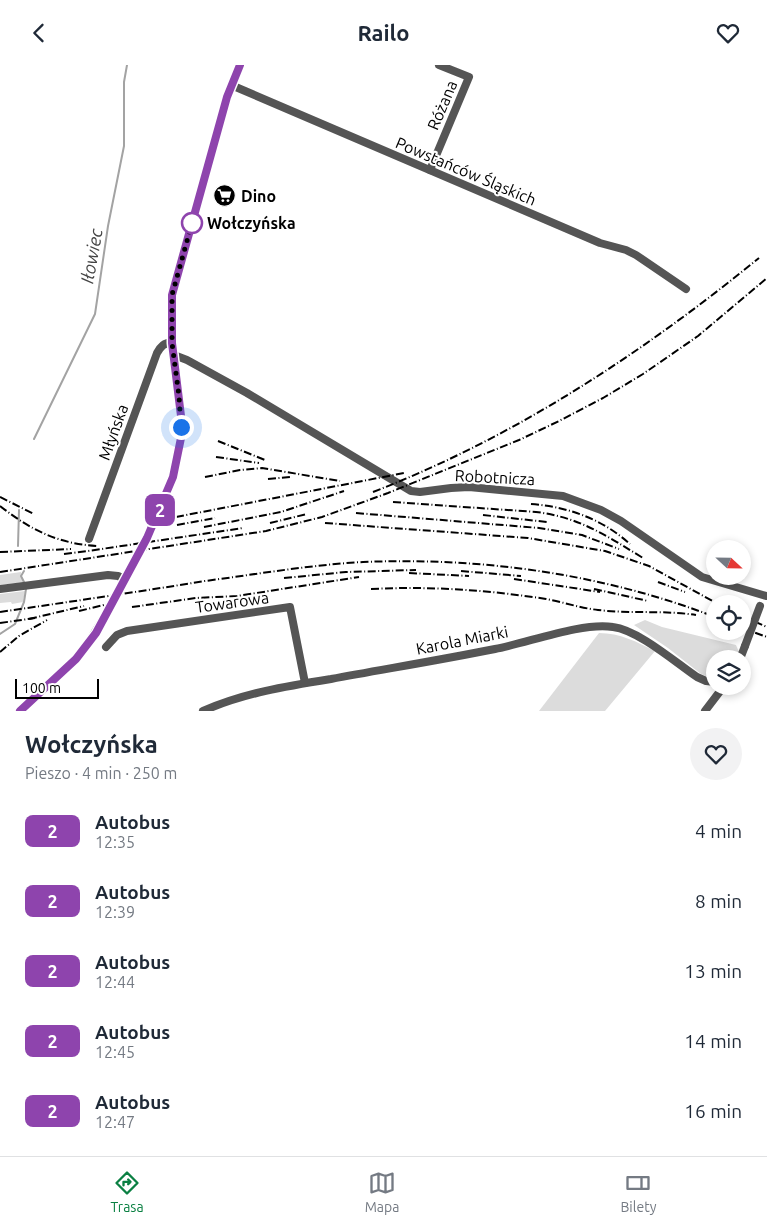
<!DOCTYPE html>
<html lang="pl">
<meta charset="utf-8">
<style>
:root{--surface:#fff;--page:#f2f2f3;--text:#1f2937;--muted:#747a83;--line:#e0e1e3;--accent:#0b8043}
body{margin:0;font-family:Ubuntu,sans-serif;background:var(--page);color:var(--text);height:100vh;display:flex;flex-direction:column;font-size:19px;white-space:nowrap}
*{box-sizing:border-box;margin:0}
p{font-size:16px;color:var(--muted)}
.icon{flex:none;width:28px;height:28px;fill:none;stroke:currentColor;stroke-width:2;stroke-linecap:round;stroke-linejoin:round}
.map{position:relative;height:646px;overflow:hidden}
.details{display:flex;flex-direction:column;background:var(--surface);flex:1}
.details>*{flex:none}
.badge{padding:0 10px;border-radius:8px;font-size:18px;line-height:32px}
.needle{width:32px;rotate:112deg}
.controls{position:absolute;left:706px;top:475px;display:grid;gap:10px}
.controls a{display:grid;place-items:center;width:45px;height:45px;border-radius:50%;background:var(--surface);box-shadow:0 2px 8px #0003;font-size:25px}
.scale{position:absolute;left:15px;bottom:12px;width:84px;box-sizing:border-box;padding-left:5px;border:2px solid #000;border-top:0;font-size:14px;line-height:18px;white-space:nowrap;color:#000;-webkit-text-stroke:4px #fff;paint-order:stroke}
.you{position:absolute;width:25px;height:25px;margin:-12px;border:4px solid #fff;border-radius:50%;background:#1a73e8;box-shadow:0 0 0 8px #1a73e833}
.map>.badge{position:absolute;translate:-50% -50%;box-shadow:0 0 0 2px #fff}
.round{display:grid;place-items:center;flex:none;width:52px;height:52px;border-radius:26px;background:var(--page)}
.overview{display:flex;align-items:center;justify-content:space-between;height:85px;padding:0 25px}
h1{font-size:24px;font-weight:700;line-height:38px}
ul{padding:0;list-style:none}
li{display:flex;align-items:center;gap:15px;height:70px;padding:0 25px}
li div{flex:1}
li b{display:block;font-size:19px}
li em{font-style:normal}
li .badge{min-width:55px;font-weight:700;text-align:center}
header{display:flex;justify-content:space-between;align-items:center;height:65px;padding:0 25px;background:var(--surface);font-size:22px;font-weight:700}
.tab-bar{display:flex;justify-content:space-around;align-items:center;height:70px;border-top:1px solid var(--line);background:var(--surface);font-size:14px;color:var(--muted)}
.tab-bar a{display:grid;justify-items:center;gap:2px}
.tab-bar .active{color:var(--accent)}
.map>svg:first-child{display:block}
.green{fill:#dcdcdc}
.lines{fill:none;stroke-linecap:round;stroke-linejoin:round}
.stream{stroke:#a3a3a3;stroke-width:2}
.minor{stroke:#555;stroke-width:8}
.rail{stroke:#000;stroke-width:2;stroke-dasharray:8 2.5 1 2.5;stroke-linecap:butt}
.minor-bridge{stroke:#555;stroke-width:8}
.line-casing{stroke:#fff;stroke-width:11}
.line{stroke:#8e44ad;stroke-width:8}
.walk{stroke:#000;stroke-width:5;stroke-dasharray:0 9}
.stop-dot{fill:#fff;stroke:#8e44ad;stroke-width:2.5}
.labels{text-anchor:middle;stroke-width:4;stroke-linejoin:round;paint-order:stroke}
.street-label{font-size:16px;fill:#000;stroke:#fff}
.poi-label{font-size:16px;font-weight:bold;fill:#000;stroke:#fff;text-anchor:start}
.stop-label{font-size:16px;font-weight:bold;fill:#000;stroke:#fff;text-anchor:start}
.water-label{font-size:18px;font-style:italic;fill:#444;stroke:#fff}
</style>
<header><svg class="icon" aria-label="back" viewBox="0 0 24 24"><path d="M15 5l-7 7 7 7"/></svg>Railo<svg class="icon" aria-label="heart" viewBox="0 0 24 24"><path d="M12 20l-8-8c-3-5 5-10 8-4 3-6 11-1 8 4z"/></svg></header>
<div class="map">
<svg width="767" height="646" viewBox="0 0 767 646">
<rect width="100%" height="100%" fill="#fff"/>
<g class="green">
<polygon points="21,507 21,512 24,517 0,520 0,510"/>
<polygon points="25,526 23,537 12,539 11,537 0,538 0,529"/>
<polygon points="645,555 662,562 736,580 739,587 735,594 715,594 715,613 713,614 701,609 668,583 634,560"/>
<path d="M599 568C620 568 637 577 655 586L605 646H539Z"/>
</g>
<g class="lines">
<g class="stream">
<polyline points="34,374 95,249 108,161 124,81 124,17 127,0"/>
<polyline points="18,481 19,445"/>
<polyline points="24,506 21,511 25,519"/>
<polyline points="0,569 15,559 24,537 26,524"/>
</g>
<g class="minor">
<polyline points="231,20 600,178 626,185 636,190 686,224"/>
<polyline points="430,105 469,12 439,0"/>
<polyline points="174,290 187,295 247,328 411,426 420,427 451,423 469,422 563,431 601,445 621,456 702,512 766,531"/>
<polyline points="147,473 173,412 181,373 181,351 172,277 172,230 227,33 240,0"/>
<path d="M89 474 157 288C161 281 164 278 172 277"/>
<polyline points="120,523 135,495"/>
<polyline points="0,524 108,510 118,511 125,514"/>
<polyline points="106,582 117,570 127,566 290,542 305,618"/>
<polyline points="740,594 745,581"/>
<polyline points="21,646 76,594 87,580 107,547"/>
<path d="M203 646C244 628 287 621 331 614 385 604 440 595 495 584 528 578 581 557 613 562 638 565 675 597 697 612L706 616 715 617"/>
<polyline points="705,646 724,621"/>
</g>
<g class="rail">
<polyline points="218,376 265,395"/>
<polyline points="216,392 259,398"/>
<polyline points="205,412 240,405 262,403 340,416"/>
<polyline points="268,414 290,412"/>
<path d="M373 427C515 372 641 289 759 193"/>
<polyline points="0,432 34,449"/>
<path d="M393 437 536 447C579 452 607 471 643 493"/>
<path d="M531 439C569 442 602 454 630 479"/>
<path d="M0 441C31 465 58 479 98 481"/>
<polyline points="356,448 539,463 582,470 619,484"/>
<polyline points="483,450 547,457"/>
<polyline points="176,452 404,408"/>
<polyline points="270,458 307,449"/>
<polyline points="325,458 528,473 605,486 649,501 718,539"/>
<polyline points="177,460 215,453"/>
<polyline points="204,462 281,447 344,426"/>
<polyline points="0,487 71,484"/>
<polyline points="64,489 88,486 243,463"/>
<polyline points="461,506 521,511"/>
<polyline points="0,507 266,466 322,452 388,428 519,375 559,356 603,333 643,309 698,271 767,213"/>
<polyline points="409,508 469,511"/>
<polyline points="284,513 346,507 416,505"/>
<polyline points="514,514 600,527"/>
<polyline points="658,517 685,527"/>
<path d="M371 524C430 521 488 525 546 534 563 537 580 543 598 545 631 549 664 545 696 550"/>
<polyline points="594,524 648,536"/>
<polyline points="132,542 196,533 237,531 359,512"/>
<polyline points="79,546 116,537"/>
<path d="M0 547C68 537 137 527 205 516 258 509 310 500 363 497 482 492 604 509 715 552"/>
<polyline points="742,551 767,562"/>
<polyline points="29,554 84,541"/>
<polyline points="0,558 35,553"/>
<polyline points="742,563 767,572"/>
<polyline points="0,587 19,571 47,555"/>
</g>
<g class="minor-bridge">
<polyline points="135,495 147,473"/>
<polyline points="107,547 120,523"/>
<polyline points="745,581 760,541"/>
</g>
</g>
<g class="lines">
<defs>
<polyline id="line" points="20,646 76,594 96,568 147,473 173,412 181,373 181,351 172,278 172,230 227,32 240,0"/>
</defs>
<use href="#line" class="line-casing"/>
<use href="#line" class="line"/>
<polyline class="walk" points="181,362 179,331 172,278 172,230 192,158"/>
</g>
<defs>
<symbol id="supermarket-disc" viewBox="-11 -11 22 22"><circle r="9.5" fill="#000" stroke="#fff"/><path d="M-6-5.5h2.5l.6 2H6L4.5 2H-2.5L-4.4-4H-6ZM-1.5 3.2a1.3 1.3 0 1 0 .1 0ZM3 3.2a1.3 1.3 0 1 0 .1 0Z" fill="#fff"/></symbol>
</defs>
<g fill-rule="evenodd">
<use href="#supermarket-disc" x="212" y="118" width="25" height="25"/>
</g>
<circle class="stop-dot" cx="192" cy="158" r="10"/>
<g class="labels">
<g class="street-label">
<text transform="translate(442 40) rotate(-67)" y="6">Różana</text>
<text transform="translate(466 106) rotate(23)" y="6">Powstańców Śląskich</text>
<text transform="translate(113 367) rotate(-70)" y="6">Młyńska</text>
<text transform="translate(495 412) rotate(3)" y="6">Robotnicza</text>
<text transform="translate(232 537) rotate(-8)" y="6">Towarowa</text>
<text transform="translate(462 575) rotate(-11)" y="6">Karola Miarki</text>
</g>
<g class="poi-label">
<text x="241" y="137">Dino</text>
</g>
<g class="stop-label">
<text x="207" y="164">Wołczyńska</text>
</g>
<g class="water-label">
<text transform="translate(92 191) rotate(-80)" y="6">Iłowiec</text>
</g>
</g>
</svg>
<div class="controls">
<a><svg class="needle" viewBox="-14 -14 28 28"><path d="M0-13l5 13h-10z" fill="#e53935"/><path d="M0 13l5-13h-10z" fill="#747a83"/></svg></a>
<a><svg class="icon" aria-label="locate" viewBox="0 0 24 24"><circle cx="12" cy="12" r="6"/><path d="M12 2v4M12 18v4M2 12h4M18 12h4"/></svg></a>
<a><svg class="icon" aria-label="layers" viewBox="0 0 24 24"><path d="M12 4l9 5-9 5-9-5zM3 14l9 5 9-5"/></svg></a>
</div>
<div class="scale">100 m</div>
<div class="you" style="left:181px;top:362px"></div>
<b class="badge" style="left:160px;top:445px;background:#8e44ad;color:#fff">2</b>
</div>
<section class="details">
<div class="overview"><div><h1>Wołczyńska</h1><p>Pieszo · 4 min · 250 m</p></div><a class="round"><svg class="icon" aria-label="heart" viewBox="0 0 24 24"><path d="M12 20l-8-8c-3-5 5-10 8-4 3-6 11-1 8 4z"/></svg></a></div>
<ul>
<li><span class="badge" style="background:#8e44ad;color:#fff">2</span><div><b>Autobus</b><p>12:35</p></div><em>4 min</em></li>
<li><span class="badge" style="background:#8e44ad;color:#fff">2</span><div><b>Autobus</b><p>12:39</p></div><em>8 min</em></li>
<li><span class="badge" style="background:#8e44ad;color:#fff">2</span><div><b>Autobus</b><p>12:44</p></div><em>13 min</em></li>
<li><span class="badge" style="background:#8e44ad;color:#fff">2</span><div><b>Autobus</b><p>12:45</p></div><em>14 min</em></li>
<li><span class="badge" style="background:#8e44ad;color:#fff">2</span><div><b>Autobus</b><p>12:47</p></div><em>16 min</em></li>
</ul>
</section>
<nav class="tab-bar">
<a class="active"><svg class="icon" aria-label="directions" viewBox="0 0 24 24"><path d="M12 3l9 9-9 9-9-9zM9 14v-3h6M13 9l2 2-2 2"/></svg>Trasa</a>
<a><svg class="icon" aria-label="map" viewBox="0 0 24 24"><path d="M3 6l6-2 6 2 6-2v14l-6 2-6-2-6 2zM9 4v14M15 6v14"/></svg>Mapa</a>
<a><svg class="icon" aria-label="tickets" viewBox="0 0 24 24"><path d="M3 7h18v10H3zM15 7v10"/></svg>Bilety</a>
</nav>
